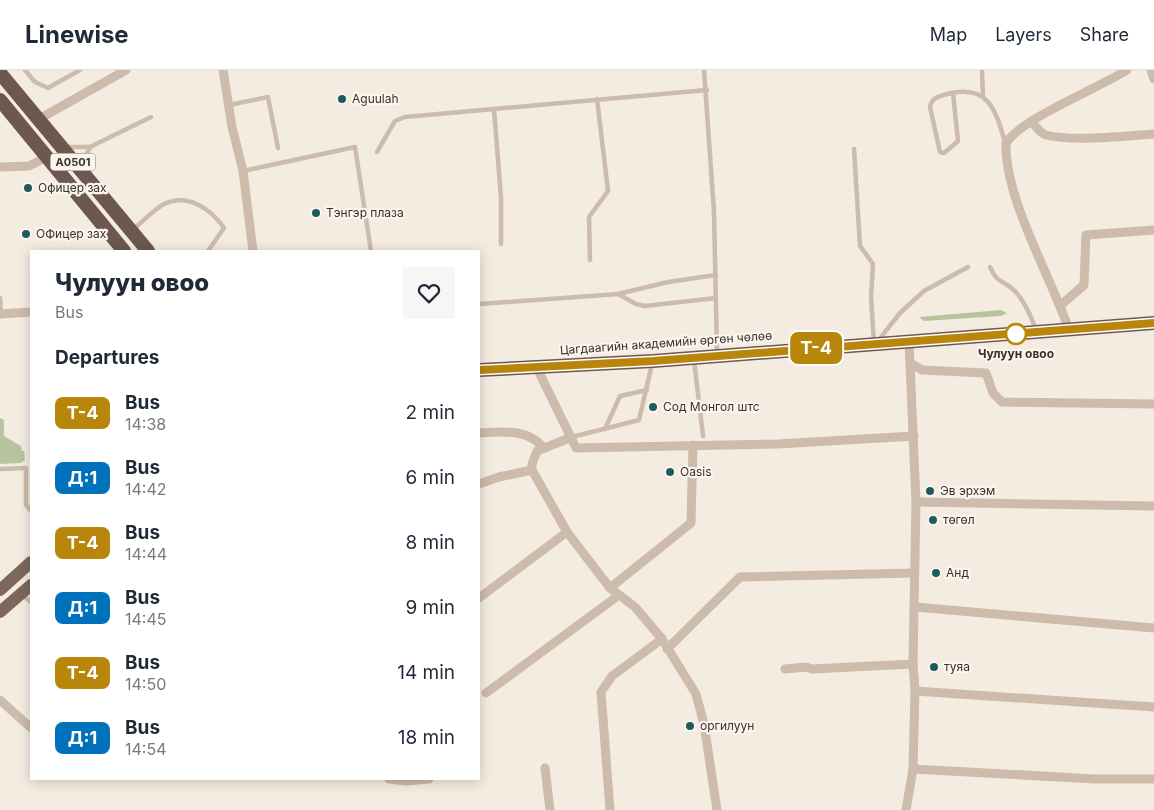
<!DOCTYPE html>
<meta charset="utf-8">
<style>
:root{--surface:#fff;--page:#f6f6f7;--text:#1f2937;--muted:#747a83;--line:#e0e1e3}
body{margin:0;font-family:Inter,sans-serif;background:var(--page);color:var(--text);height:100vh;display:flex;flex-direction:column;font-size:19px;white-space:nowrap}
*{box-sizing:border-box;margin:0}
p{font-size:16px;color:var(--muted)}
.icon{flex:none;width:28px;height:28px;fill:none;stroke:currentColor;stroke-width:2;stroke-linecap:round;stroke-linejoin:round}
.map{position:relative;flex:1;overflow:hidden}
.details{position:absolute;left:30px;top:180px;width:450px;height:530px;display:flex;flex-direction:column;background:var(--surface);border-radius:0px;box-shadow:0 2px 12px #0003}
.details>*{flex:none}
.badge{padding:0 10px;border-radius:8px;font-size:18px;line-height:32px}
.map>.badge{position:absolute;translate:-50% -50%;box-shadow:0 0 0 2px #fff}
h2{padding:0 25px;font-size:19px;line-height:45px}
.round{display:grid;place-items:center;flex:none;width:52px;height:52px;border-radius:0px;background:var(--page)}
.head{display:flex;align-items:center;justify-content:space-between;height:85px;padding:0 25px}
h1{font-size:24px;font-weight:800;line-height:38px}
ul{padding:0;list-style:none}
li{display:flex;align-items:center;gap:15px;height:65px;padding:0 25px}
li div{flex:1}
li b{display:block;font-size:19px}
li em{font-style:normal}
li .badge{min-width:55px;font-weight:700;text-align:center}
header{display:flex;align-items:center;gap:30px;box-sizing:border-box;height:70px;padding:0 25px;background:var(--surface);border-bottom:1px solid var(--line)}
header strong{font-size:24px}
nav{display:flex;gap:28px;margin-inline-start:auto;font-size:18px}
.map>svg:first-child{display:block}
.green{fill:#b8c4a0}
.lines{fill:none;stroke-linecap:round;stroke-linejoin:round}
.service{stroke:#cdbbac;stroke-width:4.5}
.minor{stroke:#cdbbac;stroke-width:9}
.primary{stroke:#7d675c;stroke-width:12}
.trunk{stroke:#6c584f;stroke-width:14}
.line-casing{stroke:#fff;stroke-width:11}
.line{stroke:#b8860b;stroke-width:8}
.poi-dot{fill:#1f5a5e;stroke:#fbf5ee;stroke-width:2}
.stop-dot{fill:#fff;stroke:#b8860b;stroke-width:2.5}
.labels{text-anchor:middle;stroke-width:4.5;stroke-linejoin:round;paint-order:stroke}
.shield{fill:#fbf5ee;stroke:#756b66;stroke-width:1}
.shield-label{font-size:11px;font-weight:bold;fill:#3b302b}
.poi-label{font-size:12px;fill:#3b302b;stroke:#fbf5ee;text-anchor:start}
.street-label{font-size:12px;fill:#3b302b;stroke:#fbf5ee}
.stop-label{font-size:12px;font-weight:bold;fill:#3b302b;stroke:#fbf5ee}
</style>
<header>
<strong>Linewise</strong>
<nav><a>Map</a><a>Layers</a><a>Share</a></nav>
</header>
<div class="map">
<svg width="1154" height="740" viewBox="0 0 1154 740">
<rect width="100%" height="100%" fill="#f4ebe1"/>
<g class="green">
<polygon points="1001,240 1007,243 1001,246 924,251 919,247"/>
<polygon points="0,348 4,350 4,366 21,376 22,381 24,381 25,390 21,393 0,394"/>
</g>
<g class="lines">
<g class="service">
<polyline points="25,0 35,12 48,18 80,0"/>
<polyline points="704,0 714,142 717,284"/>
<polyline points="982,0 983,26"/>
<path d="M953 23 958 71 944 83 940 82 930 37C932 27 938 27 947 24 988 14 995 38 1005 72"/>
<polyline points="229,35 268,27 278,78"/>
<polyline points="494,39 501,128 501,174"/>
<polyline points="66,77 90,77 151,47"/>
<polyline points="854,79 860,176 873,194 871,227 874,273"/>
<polyline points="377,82 395,51 405,47 707,20"/>
<polyline points="81,96 90,77"/>
<polyline points="243,101 355,77 371,181"/>
<path d="M133 159C143 152 153 140 164 134 188 123 211 139 224 158L208 181"/>
<polyline points="590,190 589,147 608,121 597,29"/>
<path d="M990 197C998 215 1003 209 1015 221 1025 232 1030 245 1036 259"/>
<polyline points="618,224 636,234 645,236 716,228"/>
<polyline points="0,228 1,244"/>
<polyline points="479,234 618,224 668,212 716,205"/>
<polyline points="878,271 900,243 924,221 968,197"/>
<polyline points="694,290 703,366"/>
<polyline points="605,359 620,326 647,320"/>
<polyline points="572,367 639,350 652,294"/>
<polyline points="0,399 26,398 26,435 31,441"/>
<polyline points="22,525 31,532"/>
</g>
<g class="minor">
<polyline points="223,0 232,57 243,101 253,181"/>
<polyline points="1151,0 1154,9"/>
<polyline points="39,49 126,0"/>
<path d="M1032 52C1036 57 1040 63 1046 65 1072 72 1126 66 1154 64"/>
<polyline points="0,97 29,96 47,87"/>
<polyline points="1061,235 1084,215 1086,165 1154,160"/>
<polyline points="0,244 31,242"/>
<path d="M1069 260C1051 207 1004 127 1006 73 1021 49 1099 18 1127 0"/>
<polyline points="910,293 922,300 986,303 993,323 1002,332 1154,334"/>
<polyline points="536,296 576,378 778,374 914,366"/>
<path d="M479 363C502 362 526 358 543 377"/>
<polyline points="572,367 537,381 532,394 532,400 567,462 610,518 635,537 662,569 696,624 704,654 717,740"/>
<polyline points="479,414 499,407 532,400"/>
<polyline points="916,432 1154,436"/>
<polyline points="610,518 691,453 693,375"/>
<polyline points="479,528 567,462"/>
<polyline points="915,537 1154,558"/>
<polyline points="667,579 740,507 914,503"/>
<polyline points="785,599 806,597 812,599 913,594"/>
<polyline points="915,621 1154,637"/>
<polyline points="486,623 619,525"/>
<polyline points="0,630 31,658"/>
<polyline points="545,698 550,740"/>
<polyline points="913,699 1096,709 1154,709"/>
<polyline points="389,709 406,711 429,709"/>
<polyline points="610,740 601,622 612,606 662,569"/>
<polyline points="906,740 913,699 915,621 913,594 916,432 909,271"/>
</g>
<g class="primary">
<polyline points="0,520 31,492"/>
<polyline points="0,542 31,515"/>
</g>
<g class="trunk">
<polyline points="0,3 148,181"/>
<polyline points="0,30 124,181"/>
<polyline points="479,300 653,291 1154,253"/>
</g>
</g>
<g class="lines">
<defs>
<polyline id="line" points="479,300 653,291 1154,253"/>
</defs>
<use href="#line" class="line-casing"/>
<use href="#line" class="line"/>
</g>
<g class="poi-dot">
<circle cx="342" cy="29" r="5"/>
<circle cx="28" cy="118" r="5"/>
<circle cx="316" cy="143" r="5"/>
<circle cx="26" cy="164" r="5"/>
<circle cx="653" cy="337" r="5"/>
<circle cx="670" cy="402" r="5"/>
<circle cx="930" cy="421" r="5"/>
<circle cx="933" cy="450" r="5"/>
<circle cx="936" cy="503" r="5"/>
<circle cx="934" cy="597" r="5"/>
<circle cx="690" cy="656" r="5"/>
</g>
<circle class="stop-dot" cx="1016" cy="264" r="10"/>
<g class="labels">
<rect class="shield" x="50.5" y="83.5" width="45" height="17" rx="4"/>
<g class="shield-label">
<text x="73" y="96">A0501</text>
</g>
<g class="poi-label">
<text x="352" y="33">Aguulah</text>
<text x="38" y="122">Офицер зах</text>
<text x="326" y="147">Тэнгэр плаза</text>
<text x="36" y="168">ОФицер зах</text>
<text x="663" y="341">Сод Монгол штс</text>
<text x="680" y="406">Oasis</text>
<text x="940" y="425">Эв эрхэм</text>
<text x="943" y="454">төгөл</text>
<text x="946" y="507">Анд</text>
<text x="944" y="601">туяа</text>
<text x="700" y="660">оргилуун</text>
</g>
<g class="street-label">
<text transform="translate(666 273) rotate(-4)" y="4">Цагдаагийн академийн өргөн чөлөө</text>
</g>
<g class="stop-label">
<text x="1016" y="288">Чулуун овоо</text>
</g>
</g>
</svg>
<b class="badge" style="left:816px;top:278px;background:#b8860b;color:#fff">Т-4</b>
<section class="details">
<div class="head"><div><h1>Чулуун овоо</h1><p>Bus</p></div><a class="round"><svg class="icon" aria-label="heart" viewBox="0 0 24 24"><path d="M12 20l-8-8c-3-5 5-10 8-4 3-6 11-1 8 4z"/></svg></a></div>
<h2>Departures</h2>
<ul>
<li><span class="badge" style="background:#b8860b;color:#fff">Т-4</span><div><b>Bus</b><p>14:38</p></div><em>2 min</em></li>
<li><span class="badge" style="background:#0072bc;color:#fff">Д:1</span><div><b>Bus</b><p>14:42</p></div><em>6 min</em></li>
<li><span class="badge" style="background:#b8860b;color:#fff">Т-4</span><div><b>Bus</b><p>14:44</p></div><em>8 min</em></li>
<li><span class="badge" style="background:#0072bc;color:#fff">Д:1</span><div><b>Bus</b><p>14:45</p></div><em>9 min</em></li>
<li><span class="badge" style="background:#b8860b;color:#fff">Т-4</span><div><b>Bus</b><p>14:50</p></div><em>14 min</em></li>
<li><span class="badge" style="background:#0072bc;color:#fff">Д:1</span><div><b>Bus</b><p>14:54</p></div><em>18 min</em></li>
</ul>
</section>
</div>
